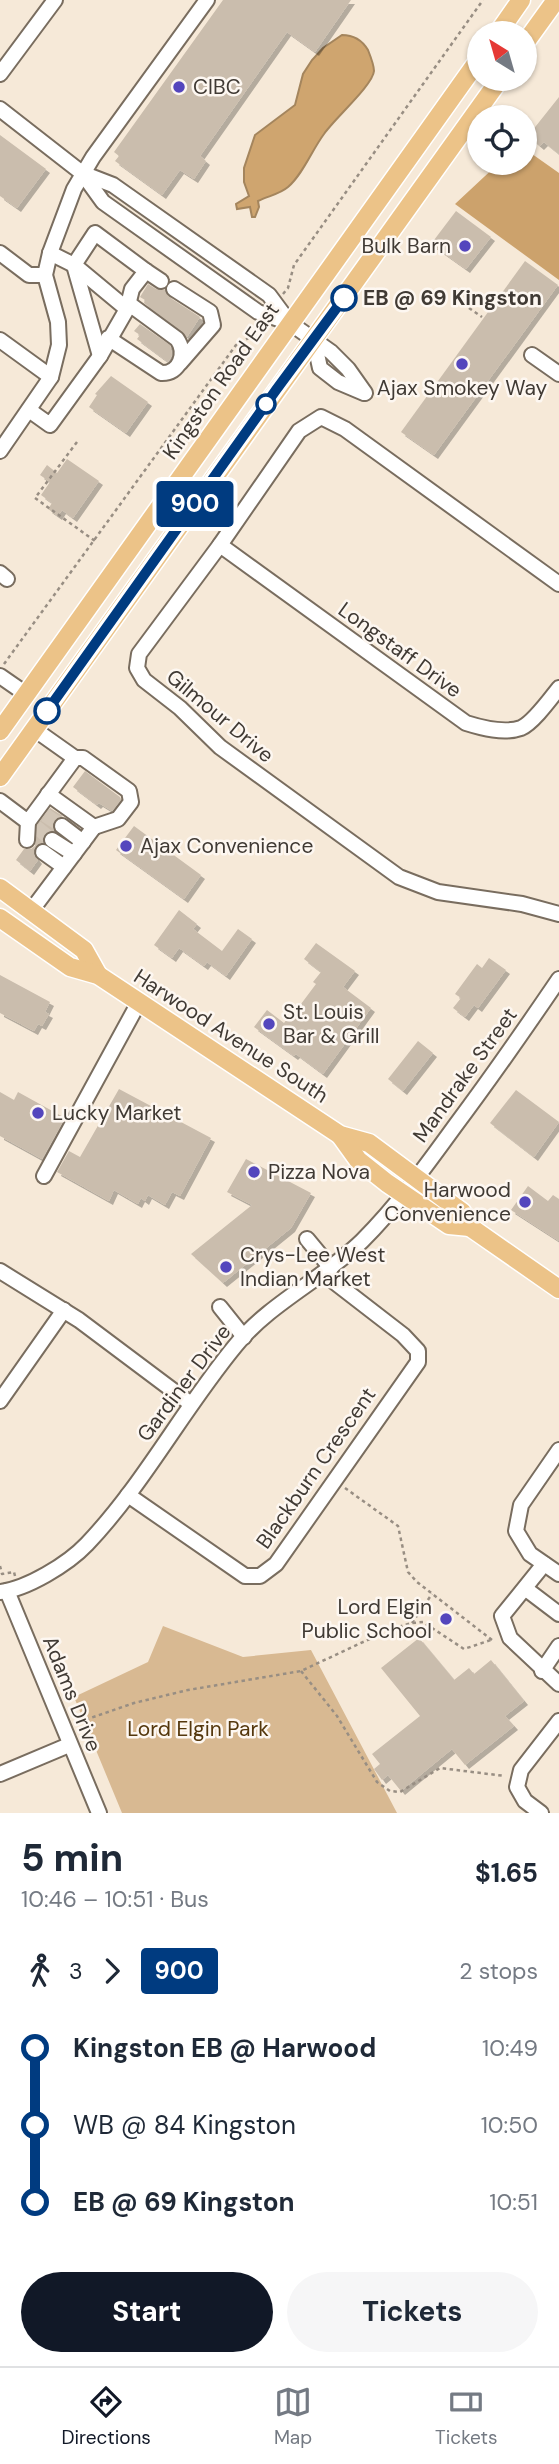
<!DOCTYPE html>
<meta charset="utf-8">
<style>
:root{--surface:#fff;--page:#f6f6f7;--text:#1f2937;--muted:#747a83;--line:#e0e1e3;--accent:#111827}
body{margin:0;font-family:"DM Sans",sans-serif;background:var(--page);color:var(--text);height:100vh;display:flex;flex-direction:column;font-size:26px;white-space:nowrap}
*{box-sizing:border-box;margin:0}
p{font-size:23px;color:var(--muted)}
.icon{flex:none;width:38px;height:38px;fill:none;stroke:currentColor;stroke-width:2;stroke-linecap:round;stroke-linejoin:round}
.map{position:relative;height:1813px;overflow:hidden}
.drawer{display:flex;flex-direction:column;background:var(--surface);flex:1}
.drawer>*{flex:none}
.badge{padding:0 14px;border-radius:5px;font-size:24px;line-height:46px}
.needle{width:46px;rotate:323deg}
.tools{position:absolute;left:467px;top:21px;display:grid;gap:14px}
.tools a{display:grid;place-items:center;width:70px;height:70px;border-radius:50%;background:var(--surface);box-shadow:0 2px 5px #0004;font-size:35px}
.map>.badge{position:absolute;translate:-50% -50%;box-shadow:0 0 0 4px #fff}
.legs{display:flex;align-items:center;gap:10px;height:77px;padding:0 21px;font-size:23px}
.legs p{margin-inline-start:auto}
.overview{display:flex;align-items:center;justify-content:space-between;height:119px;padding:0 21px}
h1{font-size:38px;font-weight:700;line-height:52px}
.cta{display:flex;gap:14px;margin-top:auto;padding:14px 21px}
.cta a{flex:1;height:80px;border-radius:42px;background:var(--accent);color:#fff;font-size:28px;font-weight:700;line-height:80px;text-align:center}
.cta a+a{background:var(--page);color:var(--text)}
ul{padding:0 21px;list-style:none}
li{display:flex;align-items:center;gap:24px;height:77px;font-size:26px}
li i{display:grid;place-items:center;width:10px;height:100%;margin:0 9px;background:currentColor}
li i::after{content:'';width:18px;height:18px;margin:-9px;border:5px solid;border-radius:50%;background:var(--surface)}
li p{margin-inline-start:auto}
li:first-child i{background:linear-gradient(#0000 50%,currentColor 0)}
li:last-child i{background:linear-gradient(currentColor 50%,#0000 0)}
.tab-bar{display:flex;justify-content:space-around;align-items:center;height:98px;border-top:2px solid var(--line);background:var(--surface);font-size:19px;color:var(--muted)}
.tab-bar a{display:grid;justify-items:center;gap:4px}
.tab-bar .active{color:var(--accent)}
.map>svg:first-child{display:block}
.green{fill:#d8b992}
.forest{fill:#cca26c}
.water{fill:#cfa56f;stroke:#a4855d;stroke-width:2}
.building{fill:#cabdad;filter:url(#shadow)}
.lines{fill:none;stroke-linecap:round;stroke-linejoin:round}
.minor-tunnel{stroke:#d2c6b7;stroke-width:14;stroke-dasharray:14 7;stroke-linecap:butt}
.minor-casing{stroke:#796d5f;stroke-width:18}
.major-casing{stroke:#fff;stroke-width:21}
.path{stroke:#988e83;stroke-width:2.5;stroke-dasharray:3.5 3.5;stroke-linecap:butt}
.minor{stroke:#fff;stroke-width:14}
.major{stroke:#ecc388;stroke-width:18}
.line-1-casing{stroke:#fff;stroke-width:16}
.line-1{stroke:#003b80;stroke-width:10}
.poi-dot{fill:#5446bd;stroke:#fdf7f1;stroke-width:2.5}
.stop-1-dot{fill:#fff;stroke:#003b80;stroke-width:3.5}
.labels{text-anchor:middle;stroke-width:5;stroke-linejoin:round;paint-order:stroke}
.poi-label{font-size:21px;fill:#403a34;stroke:#fdf7f1;text-anchor:start}
.stop-label{font-size:21px;font-weight:bold;fill:#403a34;stroke:#fdf7f1;text-anchor:start}
.street-label{font-size:21px;fill:#403a34;stroke:#fdf7f1}
.park-label{font-size:21px;fill:#54370c;stroke:#fdf7f1}
</style>
<div class="map">
<svg width="559" height="1813" viewBox="0 0 559 1813">
<defs>
<filter id="shadow"><feDropShadow dx="4" dy="4" stdDeviation="0" flood-color="#0004"/></filter>
</defs>
<rect width="100%" height="100%" fill="#f6e9d8"/>
<polygon class="green" points="163,1626 243,1657 311,1650 397,1813 122,1813 74,1697 148,1662"/>
<polygon class="forest" points="525,149 559,173 559,280 455,204 499,163 525,163"/>
<path class="water" d="M342 35C353 35 362 40 368 50 370 55 374 65 374 71 373 85 334 119 324 134 312 150 303 174 288 187 280 194 268 196 258 201L259 207 255 217H252L250 207 237 209 236 204 249 196 244 182V168L255 135 295 105 303 74 312 60 323 48Z"/>
<g class="building">
<polygon points="223,0 351,0 315,52 287,32 200,156 206,161 194,179 180,170 162,195 115,161 119,156 114,152"/>
<polygon points="559,97 559,154 544,142 540,146 528,136"/>
<polygon points="0,135 46,169 17,208 0,196"/>
<polygon points="456,211 491,237 466,269 431,244"/>
<polygon points="525,261 558,285 434,455 401,432"/>
<polygon points="148,284 156,289 165,290 169,297 200,317 187,337 144,303 145,300 140,297"/>
<polygon points="140,324 170,345 172,355 168,362 137,339 140,335 134,331"/>
<polygon points="111,376 148,402 126,433 89,407 97,395 95,394"/>
<polygon points="67,459 99,481 73,518 62,510 58,516 48,509 52,503 41,495 50,482 40,475 47,465 57,473"/>
<polygon points="85,771 120,797 121,800 112,811 99,803 97,805 73,787"/>
<polygon points="50,808 63,816 55,820 52,825 54,831 47,832 44,835 43,843 35,847 34,855 38,860 30,871 16,860 24,849 31,849 35,846 37,825"/>
<polygon points="134,826 201,875 184,899 116,850"/>
<polygon points="179,910 197,924 193,929 222,951 238,929 252,939 226,976 207,962 204,966 179,948 172,958 154,945"/>
<polygon points="316,943 355,971 343,987 371,1008 323,1074 296,1054 294,1056 254,1027 267,1010 284,1023 293,1011 295,1012 316,984 313,982 321,972 304,959"/>
<polygon points="489,958 506,970 478,1008 474,1005 465,1017 453,1008 461,998 455,994 477,964 482,968"/>
<polygon points="0,975 50,1002 45,1012 49,1014 42,1026 38,1024 34,1031 0,1013"/>
<polygon points="418,1041 433,1053 403,1091 388,1079"/>
<polygon points="119,1089 211,1138 180,1196 172,1192 165,1205 148,1195 145,1201 141,1198 138,1204 114,1190 109,1201 57,1172 69,1151 80,1157"/>
<polygon points="516,1090 559,1122 534,1157 490,1123"/>
<polygon points="0,1092 14,1100 18,1092 65,1118 42,1159 0,1136"/>
<polygon points="246,1159 311,1193 291,1228 223,1283 191,1254 252,1205 227,1192"/>
<polygon points="528,1186 548,1201 553,1195 559,1199 559,1241 511,1210"/>
<polygon points="419,1638 454,1680 469,1668 474,1674 491,1660 524,1701 505,1716 514,1726 465,1765 452,1749 401,1791 388,1775 382,1780 374,1769 380,1764 372,1754 420,1716 381,1668"/>
</g>
<g class="lines">
<g class="minor-tunnel">
<polyline points="45,815 62,826"/>
<polyline points="36,827 52,840"/>
</g>
<defs>
<g id="minor">
<polyline points="0,74 55,0"/>
<polyline points="0,109 82,173 113,185 269,295 289,322"/>
<polyline points="82,173 103,202 258,312 290,323 331,352 348,369 365,393"/>
<polyline points="0,253 29,275 45,275"/>
<polyline points="146,271 161,281"/>
<polyline points="174,289 210,312 213,325 180,363"/>
<path d="M108 338 161 373C180 374 187 353 177 339L128 303"/>
<polyline points="0,340 51,377"/>
<polyline points="314,340 320,368 338,382 364,393"/>
<polyline points="532,355 559,374"/>
<polyline points="100,356 74,265 95,233 146,271 132,289 127,309"/>
<polyline points="29,410 50,425 100,356 127,309 74,265 50,253"/>
<polyline points="0,451 51,377 59,345 58,322 45,275 50,253 74,189 93,157 207,0"/>
<path d="M220 545 466 723C482 728 504 734 521 728 533 723 551 698 559 688"/>
<polyline points="0,573 7,579"/>
<polyline points="559,584 345,429 321,417 299,431 220,545 139,654 137,668 144,680 180,708 220,747 399,877 438,892 522,904 559,914"/>
<polyline points="0,676 26,694"/>
<polyline points="75,758 83,758 129,791 131,802 118,819 94,827"/>
<polyline points="0,801 28,822 75,758 34,729"/>
<polyline points="62,826 83,842"/>
<polyline points="27,840 28,822"/>
<polyline points="52,840 74,854"/>
<polyline points="43,852 64,867"/>
<polyline points="31,911 94,827 48,794"/>
<polyline points="44,1176 139,1002"/>
<polyline points="307,1239 331,1268"/>
<polyline points="0,1271 79,1320 191,1404"/>
<polyline points="220,1307 244,1337"/>
<polyline points="0,1401 64,1310"/>
<polyline points="559,1450 521,1505 516,1531 530,1554 559,1574"/>
<polyline points="128,1495 245,1576 260,1576 276,1564 418,1362 418,1351 403,1335 324,1274"/>
<polyline points="544,1564 502,1616 510,1638 559,1684"/>
<polyline points="526,1589 559,1614"/>
<polyline points="7,1591 99,1813"/>
<path d="M0 1592C27 1589 68 1564 87 1544 144 1484 183 1409 236 1345 270 1303 323 1279 362 1241 397 1206 426 1166 455 1126 491 1078 525 1029 559 979"/>
<polyline points="542,1671 559,1646"/>
<polyline points="0,1774 69,1745"/>
<polyline points="541,1813 525,1801 517,1787 521,1770 559,1721"/>
</g>
<g id="major">
<polyline points="498,33 521,0"/>
<polyline points="525,43 556,0"/>
<polyline points="0,731 480,58"/>
<polyline points="0,777 500,79"/>
<polyline points="0,888 84,950 98,975"/>
<polyline points="0,918 70,967 98,975 340,1135 369,1143 462,1212 470,1227 559,1289"/>
<polyline points="340,1135 358,1160 387,1183 449,1225 470,1227"/>
</g>
</defs>
<use href="#minor" class="minor-casing"/>
<use href="#major" class="major-casing"/>
<g class="path">
<polyline points="283,294 288,288 294,265 483,0"/>
<polyline points="469,308 482,317"/>
<polyline points="77,442 35,498 95,541"/>
<polyline points="4,664 236,345 252,336 258,327"/>
<polyline points="345,1488 398,1526 408,1572 417,1582 492,1640"/>
<polyline points="0,1566 2,1574 14,1572 15,1576"/>
<polyline points="412,1623 432,1594"/>
<polyline points="301,1671 337,1716 377,1782 390,1791 400,1792 440,1768 505,1776"/>
<polyline points="79,1722 134,1703 188,1690 301,1671 391,1629 412,1623 423,1622 464,1649 491,1640"/>
</g>
<use href="#minor" class="minor"/>
<use href="#major" class="major"/>
</g>
<g class="lines">
<defs>
<polyline id="line-1" points="47,711 276,390 344,298"/>
</defs>
<use href="#line-1" class="line-1-casing"/>
<use href="#line-1" class="line-1"/>
</g>
<g class="poi-dot">
<circle cx="179" cy="87" r="7"/>
<circle cx="465" cy="246" r="7"/>
<circle cx="462" cy="364" r="7"/>
<circle cx="126" cy="846" r="7"/>
<circle cx="269" cy="1024" r="7"/>
<circle cx="38" cy="1113" r="7"/>
<circle cx="254" cy="1172" r="7"/>
<circle cx="525" cy="1202" r="7"/>
<circle cx="226" cy="1267" r="7"/>
<circle cx="446" cy="1619" r="7"/>
</g>
<g class="stop-1-dot">
<circle cx="344" cy="298" r="12"/>
<circle cx="266" cy="404" r="9"/>
<circle cx="47" cy="711" r="12"/>
</g>
<g class="labels">
<g class="poi-label">
<text x="193" y="94">CIBC</text>
<text x="451" y="253" text-anchor="end">Bulk Barn</text>
<text x="462" y="395" text-anchor="middle">Ajax Smokey Way</text>
<text x="140" y="853">Ajax Convenience</text>
<text x="283" y="1019">St. Louis<tspan x="283" dy="24">Bar &amp; Grill</tspan></text>
<text x="52" y="1120">Lucky Market</text>
<text x="268" y="1179">Pizza Nova</text>
<text x="511" y="1197" text-anchor="end">Harwood<tspan x="511" dy="24">Convenience</tspan></text>
<text x="240" y="1262">Crys-Lee West<tspan x="240" dy="24">Indian Market</tspan></text>
<text x="432" y="1614" text-anchor="end">Lord Elgin<tspan x="432" dy="24">Public School</tspan></text>
</g>
<g class="stop-label">
<text x="363" y="305">EB @ 69 Kingston</text>
</g>
<g class="street-label">
<text transform="translate(221 381) rotate(-55)" y="7">Kingston Road East</text>
<text transform="translate(400 650) rotate(36)" y="7">Longstaff Drive</text>
<text transform="translate(220 716) rotate(40)" y="7">Gilmour Drive</text>
<text transform="translate(231 1036) rotate(33)" y="7">Harwood Avenue South</text>
<text transform="translate(465 1075) rotate(-54)" y="7">Mandrake Street</text>
<text transform="translate(184 1383) rotate(-53)" y="7">Gardiner Drive</text>
<text transform="translate(316 1468) rotate(-55)" y="7">Blackburn Crescent</text>
<text transform="translate(72 1694) rotate(68)" y="7">Adams Drive</text>
</g>
<g class="park-label">
<text x="198" y="1736">Lord Elgin Park</text>
</g>
</g>
</svg>
<div class="tools">
<a><svg class="needle" viewBox="-14 -14 28 28"><path d="M0-13l5 13h-10z" fill="#e53935"/><path d="M0 13l5-13h-10z" fill="#747a83"/></svg></a>
<a><svg class="icon" aria-label="locate" viewBox="0 0 24 24"><circle cx="12" cy="12" r="6"/><path d="M12 2v4M12 18v4M2 12h4M18 12h4"/></svg></a>
</div>
<b class="badge" style="left:195px;top:504px;background:#003b80;color:#fff">900</b>
</div>
<section class="drawer">
<div class="overview"><div><h1>5 min</h1><p>10:46 – 10:51 · Bus</p></div><b>$1.65</b></div>
<div class="legs"><svg class="icon" aria-label="walk" viewBox="0 0 24 24"><circle cx="13" cy="4" r="2"/><path d="M13 8l-2 6 4 7M11 14l-3 7M7 12l3-4h3l4 4"/></svg>3<svg class="icon" aria-label="forward" viewBox="0 0 24 24"><path d="M9 5l7 7-7 7"/></svg><b class="badge" style="background:#003b80;color:#fff">900</b><p>2 stops</p></div>
<ul>
<li><i style="color:#003b80"></i><b>Kingston EB @ Harwood</b><p>10:49</p></li>
<li><i style="color:#003b80"></i><span>WB @ 84 Kingston</span><p>10:50</p></li>
<li><i style="color:#003b80"></i><b>EB @ 69 Kingston</b><p>10:51</p></li>
</ul>
<div class="cta"><a>Start</a><a>Tickets</a></div>
</section>
<nav class="tab-bar">
<a class="active"><svg class="icon" aria-label="directions" viewBox="0 0 24 24"><path d="M12 3l9 9-9 9-9-9zM9 14v-3h6M13 9l2 2-2 2"/></svg>Directions</a>
<a><svg class="icon" aria-label="map" viewBox="0 0 24 24"><path d="M3 6l6-2 6 2 6-2v14l-6 2-6-2-6 2zM9 4v14M15 6v14"/></svg>Map</a>
<a><svg class="icon" aria-label="tickets" viewBox="0 0 24 24"><path d="M3 7h18v10H3zM15 7v10"/></svg>Tickets</a>
</nav>
